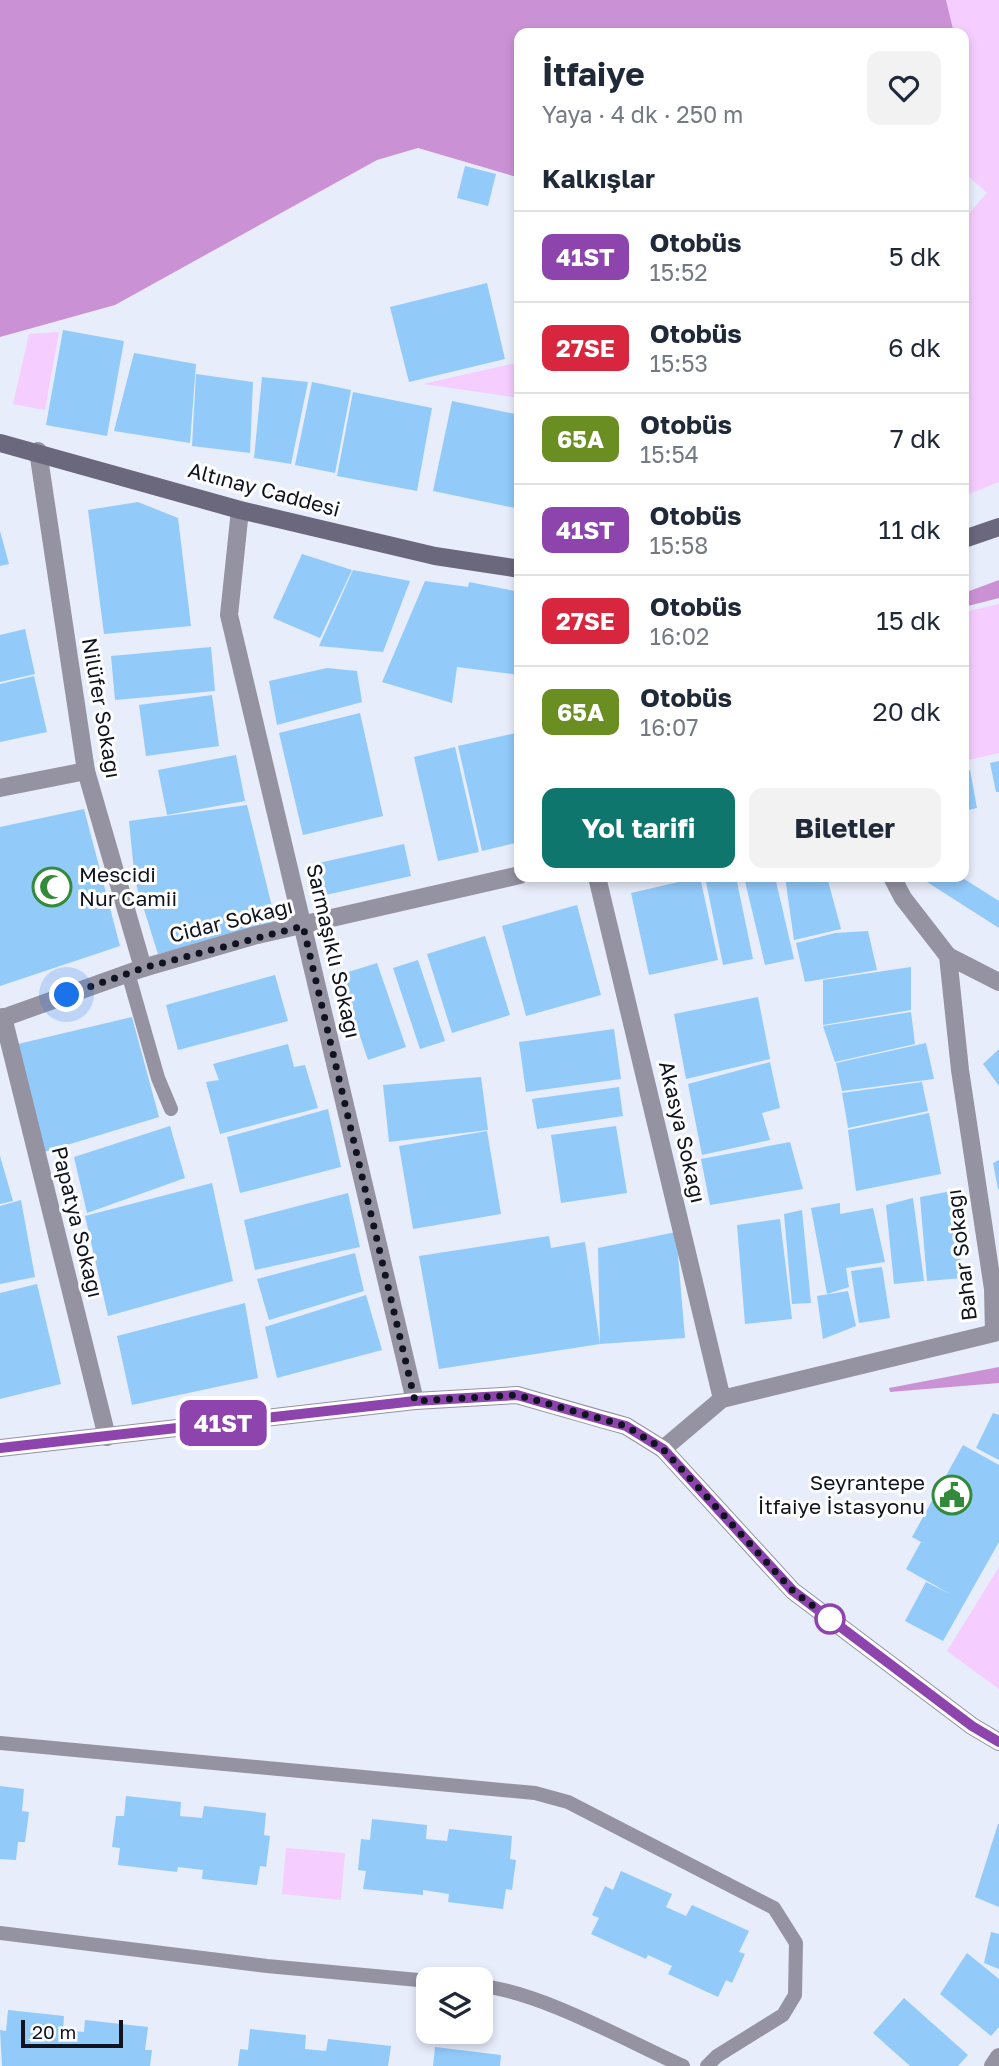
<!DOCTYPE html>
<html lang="tr">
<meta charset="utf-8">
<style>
:root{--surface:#fff;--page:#f2f2f3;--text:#1f2937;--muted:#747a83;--line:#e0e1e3;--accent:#0f766e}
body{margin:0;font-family:"Golos Text",sans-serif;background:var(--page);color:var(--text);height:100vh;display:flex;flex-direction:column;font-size:26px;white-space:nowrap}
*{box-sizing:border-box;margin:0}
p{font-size:23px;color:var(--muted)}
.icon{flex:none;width:38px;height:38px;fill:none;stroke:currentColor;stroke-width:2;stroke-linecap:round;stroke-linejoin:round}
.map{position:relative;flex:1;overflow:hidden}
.details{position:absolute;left:514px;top:28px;width:455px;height:854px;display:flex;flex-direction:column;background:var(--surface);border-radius:14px;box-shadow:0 4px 10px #0003}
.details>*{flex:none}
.badge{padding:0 14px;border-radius:10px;font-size:24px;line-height:46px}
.controls{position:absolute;left:416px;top:1967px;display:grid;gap:14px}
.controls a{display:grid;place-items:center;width:77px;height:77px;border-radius:14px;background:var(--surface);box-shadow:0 4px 10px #0003;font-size:35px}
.scale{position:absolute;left:21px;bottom:18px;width:102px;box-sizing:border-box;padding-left:7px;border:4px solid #101420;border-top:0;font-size:19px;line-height:24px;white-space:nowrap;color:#101420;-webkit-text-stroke:5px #fff;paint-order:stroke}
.you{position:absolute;width:35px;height:35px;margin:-18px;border:5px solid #fff;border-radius:50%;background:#1a73e8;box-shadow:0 0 0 10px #1a73e833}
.map>.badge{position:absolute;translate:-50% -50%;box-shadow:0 0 0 4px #fff}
h2{padding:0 28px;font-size:26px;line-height:63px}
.round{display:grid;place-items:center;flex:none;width:74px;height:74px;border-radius:14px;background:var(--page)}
.head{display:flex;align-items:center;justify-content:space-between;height:119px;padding:0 28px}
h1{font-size:33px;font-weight:700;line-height:52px}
.button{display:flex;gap:14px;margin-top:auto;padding:14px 28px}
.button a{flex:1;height:80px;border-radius:14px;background:var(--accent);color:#fff;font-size:28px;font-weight:700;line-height:80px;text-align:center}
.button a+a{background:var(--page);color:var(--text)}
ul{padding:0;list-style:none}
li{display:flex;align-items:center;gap:21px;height:91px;padding:0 28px;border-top:2px solid var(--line)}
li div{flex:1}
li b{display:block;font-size:26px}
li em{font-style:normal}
li .badge{min-width:77px;font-weight:700;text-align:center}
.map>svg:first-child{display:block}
.green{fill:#f6cdff}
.forest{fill:#ca92d5}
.building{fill:#92cafa}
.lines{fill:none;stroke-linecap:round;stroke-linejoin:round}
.lane{stroke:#9592a1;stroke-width:14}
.street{stroke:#9592a1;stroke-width:18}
.secondary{stroke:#6b677c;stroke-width:18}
.line-casing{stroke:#fff;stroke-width:16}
.line{stroke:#8e44ad;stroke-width:10}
.walk{stroke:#101420;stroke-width:7;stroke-dasharray:0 12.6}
.stop-dot{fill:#fff;stroke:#8e44ad;stroke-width:3.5}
.labels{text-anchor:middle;stroke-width:6;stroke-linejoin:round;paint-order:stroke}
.street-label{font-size:21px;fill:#101420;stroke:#fff}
.poi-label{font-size:21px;fill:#101420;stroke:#fff;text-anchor:start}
</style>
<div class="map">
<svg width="999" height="2066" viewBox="0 0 999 2066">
<rect width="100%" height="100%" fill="#e8edfb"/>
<g class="green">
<polygon points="946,0 999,0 999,482 964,496 964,219 987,193 964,172 964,33 954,33"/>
<polygon points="59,332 45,410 13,404 29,334"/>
<polygon points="520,362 520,398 423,384"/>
<polygon points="999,604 999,753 964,761 964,612"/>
<polygon points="999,1567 999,1689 947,1651"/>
<polygon points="286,1848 345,1853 341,1900 282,1894"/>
</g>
<g class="forest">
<polygon points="0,0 946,0 954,33 520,33 520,178 418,148 377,160 115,305 0,337"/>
<polygon points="999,580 999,598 964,607 964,593"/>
<polygon points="999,1367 999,1383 890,1392 889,1388"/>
</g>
<g class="building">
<polygon points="465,166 496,174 488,206 457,198"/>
<polygon points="487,283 505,359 409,382 390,307"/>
<polygon points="63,330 124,341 107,436 46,425"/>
<polygon points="134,353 196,364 190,443 114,431"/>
<polygon points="196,374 253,382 250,453 192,446"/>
<polygon points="262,377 308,382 291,464 254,458"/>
<polygon points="312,382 351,390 335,473 295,465"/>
<polygon points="353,392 432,408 417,491 337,476"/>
<polygon points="452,401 520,415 520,509 433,491"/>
<polygon points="138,502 178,518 191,626 104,634 88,510"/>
<polygon points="0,531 9,564 0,566"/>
<polygon points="302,554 352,570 320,638 273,618"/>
<polygon points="353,570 410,581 383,652 319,646"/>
<polygon points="425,581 468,587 469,582 520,592 520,675 457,667 452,703 382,682"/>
<polygon points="25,629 35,674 0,682 0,635"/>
<polygon points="211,647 215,691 115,700 111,656"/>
<polygon points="327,668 357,671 362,702 277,725 269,681"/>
<polygon points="34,676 47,732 0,742 0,684"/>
<polygon points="212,695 219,746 146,756 139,705"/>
<polygon points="360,713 383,816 303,835 279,733"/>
<polygon points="520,732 520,842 482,851 458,746"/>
<polygon points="455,747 479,852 438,861 414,757"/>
<polygon points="236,755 245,801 167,815 158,770"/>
<polygon points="999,761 999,792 996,792 990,763"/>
<polygon points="970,770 977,808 964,811 964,771"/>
<polygon points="247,805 276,923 158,954 135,881 129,821"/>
<polygon points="84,809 120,946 0,986 0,827"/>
<polygon points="404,844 411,876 321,896 314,864"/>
<polygon points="700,877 718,960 649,975 631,893"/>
<polygon points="705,877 736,877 753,959 723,965"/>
<polygon points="744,877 775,877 794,959 765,965"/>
<polygon points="785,877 827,877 841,929 794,940"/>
<polygon points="930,877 961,877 999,901 999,928 927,882"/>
<polygon points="577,905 601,995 526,1016 502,926"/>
<polygon points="868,931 877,970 805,982 796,943 835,933"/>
<polygon points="485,936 510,1015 452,1033 427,954"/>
<polygon points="418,960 445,1041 420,1049 393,968"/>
<polygon points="377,963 406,1047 368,1060 339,975"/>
<polygon points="911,967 911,1010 823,1025 823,980"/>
<polygon points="275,975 288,1021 178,1050 166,1005"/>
<polygon points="758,997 770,1059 686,1079 674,1014"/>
<polygon points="911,1012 915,1044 835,1062 823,1026"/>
<polygon points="132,1017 159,1117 44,1152 18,1044"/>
<polygon points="614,1029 621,1079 526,1092 519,1042"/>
<polygon points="926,1043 934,1079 842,1091 836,1063"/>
<polygon points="288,1044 294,1067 305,1065 318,1108 220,1134 206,1082 219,1080 213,1064"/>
<polygon points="999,1049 999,1086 983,1064"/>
<polygon points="770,1062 780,1108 762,1113 770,1140 702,1155 688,1084"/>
<polygon points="481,1077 488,1130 389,1142 383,1085"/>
<polygon points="922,1082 928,1111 848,1128 842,1093"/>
<polygon points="619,1087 623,1116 537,1129 532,1099"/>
<polygon points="328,1109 341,1167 240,1193 227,1137"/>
<polygon points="929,1113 941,1174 856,1191 848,1130"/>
<polygon points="170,1126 185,1178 87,1213 74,1157"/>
<polygon points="616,1126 627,1193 561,1203 551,1135"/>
<polygon points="487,1131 501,1214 413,1229 399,1146"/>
<polygon points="790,1142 803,1189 710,1205 701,1159"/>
<polygon points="0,1156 13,1201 0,1204"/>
<polygon points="999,1160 999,1189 998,1189 993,1163"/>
<polygon points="212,1183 233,1281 108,1316 85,1216"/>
<polygon points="952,1191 963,1278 927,1281 920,1197"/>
<polygon points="348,1193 360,1247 255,1270 244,1220"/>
<polygon points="913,1198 924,1281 894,1284 886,1205"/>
<polygon points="21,1200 35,1277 0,1284 0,1206"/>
<polygon points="840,1203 840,1214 873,1208 885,1262 846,1268 849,1287 827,1294 811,1208"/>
<polygon points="802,1210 811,1303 792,1304 784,1214"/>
<polygon points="780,1219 792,1319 745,1324 737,1225"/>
<polygon points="676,1232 685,1338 600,1344 439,1369 419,1256 549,1236 551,1248 585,1242 600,1344 598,1248"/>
<polygon points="355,1253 364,1291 269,1320 257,1279"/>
<polygon points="882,1267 890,1318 859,1323 851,1271"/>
<polygon points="37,1284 61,1384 0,1399 0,1293"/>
<polygon points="848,1291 856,1326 823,1339 817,1296"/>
<polygon points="366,1295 382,1350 277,1378 265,1327"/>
<polygon points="245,1303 258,1378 132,1405 117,1336"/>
<polygon points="993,1413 999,1415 999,1460 976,1448"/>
<polygon points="963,1445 999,1465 999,1542 943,1641 905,1621 926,1582 952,1595 906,1569 921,1542 912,1537"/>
<polygon points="0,1786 24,1789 22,1811 29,1812 25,1842 18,1842 16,1860 0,1859"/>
<polygon points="126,1796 181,1802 180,1816 202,1818 204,1806 266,1813 264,1835 270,1836 266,1867 260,1866 257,1885 202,1879 203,1870 178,1867 177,1872 118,1865 120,1848 112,1847 116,1816 124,1816"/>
<polygon points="372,1819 427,1825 426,1839 447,1841 449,1829 512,1836 510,1859 516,1860 512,1890 506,1889 503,1909 448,1902 449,1894 423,1890 423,1895 363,1889 366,1871 358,1870 361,1839 370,1840"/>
<polygon points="998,1824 999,1824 999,1907 975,1897"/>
<polygon points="621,1871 672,1894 666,1907 686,1916 692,1905 749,1931 739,1952 745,1954 732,1983 726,1980 718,1997 668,1974 672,1966 648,1955 646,1959 591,1934 599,1918 592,1915 605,1886 613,1890"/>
<polygon points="991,1932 999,1934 999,1969 984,1963"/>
<polygon points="967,1953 999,1979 999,2027 991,2036 940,1994"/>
<polygon points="904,1998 968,2055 958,2066 910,2066 873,2033"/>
<polygon points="8,2010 64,2016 63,2030 84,2032 85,2020 148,2027 145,2050 152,2050 150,2066 2,2066 0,2030 6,2031"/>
<polygon points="250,2029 306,2035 305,2049 326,2051 328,2039 391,2046 388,2066 238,2066 240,2049 248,2050"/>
<polygon points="435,2047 501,2055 500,2066 433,2066"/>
</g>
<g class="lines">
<g class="lane">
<polyline points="128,973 158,1078 171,1109"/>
<polyline points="0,1743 535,1793 568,1802 774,1908 796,1943 795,1995 783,2015 717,2056 707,2066"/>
<polyline points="0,1933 267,1966 429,1981"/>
<path d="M481 1986C541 1992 627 2041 683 2066"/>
</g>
<g class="street">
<polyline points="38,451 86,771 143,968"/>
<polyline points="240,510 229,615 415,1401"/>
<polyline points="0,788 86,771"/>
<polyline points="597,877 722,1399"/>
<polyline points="948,956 999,982"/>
<polyline points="3,1017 107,1437"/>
<polyline points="0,1019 143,968 253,936 520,875"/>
<polyline points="0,1448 415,1401 517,1395 626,1426 663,1449 793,1591 972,1726 999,1742"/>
<polyline points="663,1449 722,1399 994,1333 993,1289 960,1070 948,956 903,898 892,877"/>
<polyline points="993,2066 999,2057"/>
</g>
<g class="secondary">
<polyline points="0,443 240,510 435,556 520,569"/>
<polyline points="964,539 999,527"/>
</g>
</g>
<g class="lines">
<defs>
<polyline id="line" points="0,1448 415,1401 517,1395 604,1420 626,1426 663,1449 793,1591 972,1726 999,1742"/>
</defs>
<use href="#line" class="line-casing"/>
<use href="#line" class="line"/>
<polyline class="walk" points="67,995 143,968 303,926 415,1401 517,1395 626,1426 663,1449 793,1591 833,1621 830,1619"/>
</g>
<defs>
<symbol id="mosque-ring" viewBox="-11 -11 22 22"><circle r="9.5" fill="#fff" stroke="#328a3a" stroke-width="1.5"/><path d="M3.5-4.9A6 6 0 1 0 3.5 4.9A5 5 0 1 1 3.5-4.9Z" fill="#328a3a"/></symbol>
<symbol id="civic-ring" viewBox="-11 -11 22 22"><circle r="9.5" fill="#fff" stroke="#328a3a" stroke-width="1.5"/><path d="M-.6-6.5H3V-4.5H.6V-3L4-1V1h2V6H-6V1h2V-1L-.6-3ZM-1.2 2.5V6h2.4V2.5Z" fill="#328a3a"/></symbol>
</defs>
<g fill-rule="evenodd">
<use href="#mosque-ring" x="30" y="865" width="44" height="44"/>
<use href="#civic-ring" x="930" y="1473" width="44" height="44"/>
</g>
<circle class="stop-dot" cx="830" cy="1619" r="14"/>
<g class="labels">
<g class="street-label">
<text transform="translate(264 490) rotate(15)" y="7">Altınay Caddesi</text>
<text transform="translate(101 708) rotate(80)" y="7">Nilüfer Sokağı</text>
<text transform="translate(231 921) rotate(-14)" y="7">Cidar Sokağı</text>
<text transform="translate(333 951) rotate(77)" y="7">Sarmaşıklı Sokağı</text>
<text transform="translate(682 1132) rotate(77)" y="7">Akasya Sokağı</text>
<text transform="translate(77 1222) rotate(76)" y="7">Papatya Sokağı</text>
<text transform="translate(962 1255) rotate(-97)" y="7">Bahar Sokağı</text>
</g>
<g class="poi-label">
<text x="79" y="882">Mescidi<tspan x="79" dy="24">Nur Camii</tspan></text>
<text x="925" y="1490" text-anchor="end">Seyrantepe<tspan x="925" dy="24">İtfaiye İstasyonu</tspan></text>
</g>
</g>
</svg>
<div class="controls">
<a><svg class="icon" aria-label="layers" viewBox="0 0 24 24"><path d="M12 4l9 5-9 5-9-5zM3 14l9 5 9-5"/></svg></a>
</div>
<div class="scale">20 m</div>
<div class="you" style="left:67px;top:995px"></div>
<b class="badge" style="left:223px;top:1423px;background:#8e44ad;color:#fff">41ST</b>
<section class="details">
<div class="head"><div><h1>İtfaiye</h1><p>Yaya · 4 dk · 250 m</p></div><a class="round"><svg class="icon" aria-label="heart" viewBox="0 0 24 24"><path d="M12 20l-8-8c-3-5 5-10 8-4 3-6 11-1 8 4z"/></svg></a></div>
<h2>Kalkışlar</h2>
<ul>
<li><span class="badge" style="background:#8e44ad;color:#fff">41ST</span><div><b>Otobüs</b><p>15:52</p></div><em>5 dk</em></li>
<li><span class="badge" style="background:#d7263d;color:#fff">27SE</span><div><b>Otobüs</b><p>15:53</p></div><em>6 dk</em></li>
<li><span class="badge" style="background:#6b8e23;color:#fff">65A</span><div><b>Otobüs</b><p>15:54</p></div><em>7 dk</em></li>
<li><span class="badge" style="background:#8e44ad;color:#fff">41ST</span><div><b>Otobüs</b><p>15:58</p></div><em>11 dk</em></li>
<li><span class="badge" style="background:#d7263d;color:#fff">27SE</span><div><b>Otobüs</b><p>16:02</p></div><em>15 dk</em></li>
<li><span class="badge" style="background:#6b8e23;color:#fff">65A</span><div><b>Otobüs</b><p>16:07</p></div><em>20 dk</em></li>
</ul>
<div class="button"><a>Yol tarifi</a><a>Biletler</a></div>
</section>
</div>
